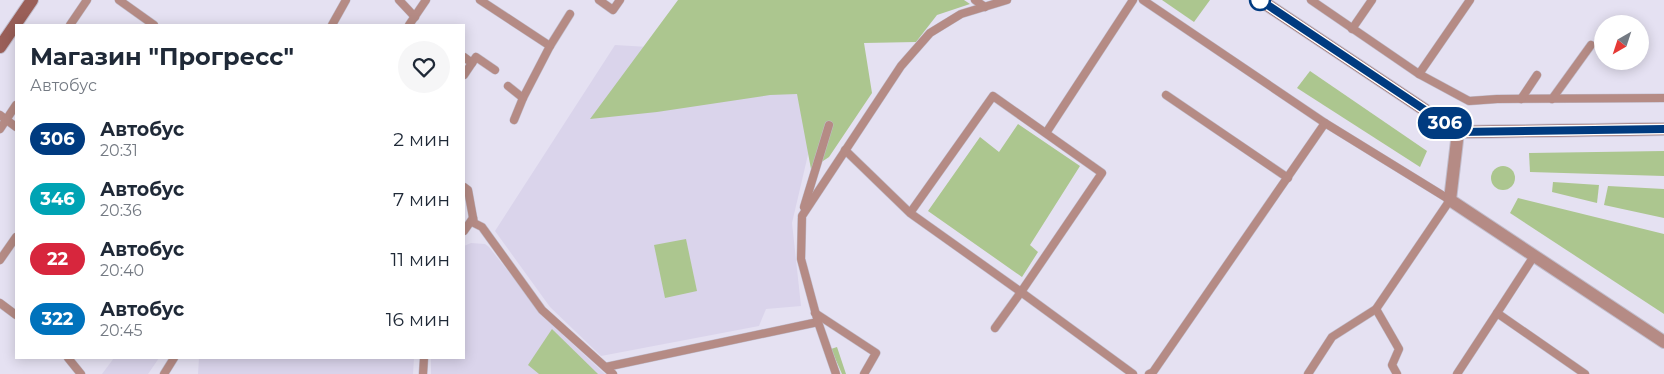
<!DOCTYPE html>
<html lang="ru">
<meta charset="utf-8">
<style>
:root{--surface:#fff;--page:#f6f6f7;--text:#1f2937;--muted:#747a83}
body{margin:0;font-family:Montserrat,sans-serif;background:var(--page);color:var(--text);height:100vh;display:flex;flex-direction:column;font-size:19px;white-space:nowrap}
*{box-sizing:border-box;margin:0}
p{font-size:16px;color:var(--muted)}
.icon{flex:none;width:28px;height:28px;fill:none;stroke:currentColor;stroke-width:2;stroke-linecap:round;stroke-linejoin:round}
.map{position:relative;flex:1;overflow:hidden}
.drawer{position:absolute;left:15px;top:24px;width:450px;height:335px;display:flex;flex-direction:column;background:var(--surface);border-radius:0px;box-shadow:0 2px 12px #0003}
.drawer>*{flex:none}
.badge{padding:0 10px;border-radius:16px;font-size:18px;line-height:32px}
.needle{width:32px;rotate:219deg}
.buttons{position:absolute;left:1594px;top:15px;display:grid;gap:10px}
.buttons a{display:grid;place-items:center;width:55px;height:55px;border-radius:50%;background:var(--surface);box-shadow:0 2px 12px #0003;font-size:25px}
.map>.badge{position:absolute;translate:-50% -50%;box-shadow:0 0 0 2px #fff}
.round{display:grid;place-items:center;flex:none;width:52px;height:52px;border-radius:26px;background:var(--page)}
.headline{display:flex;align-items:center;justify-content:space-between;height:85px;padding:0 15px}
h1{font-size:24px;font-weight:700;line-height:38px}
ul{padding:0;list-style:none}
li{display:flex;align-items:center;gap:15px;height:60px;padding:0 15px}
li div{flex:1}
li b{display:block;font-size:19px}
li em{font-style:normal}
li .badge{min-width:55px;font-weight:700;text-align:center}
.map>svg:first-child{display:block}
.built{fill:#dad4eb}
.green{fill:#acc68f}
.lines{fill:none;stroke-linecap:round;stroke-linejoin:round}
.lane-casing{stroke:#c1bdcc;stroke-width:9}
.street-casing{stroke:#c1bdcc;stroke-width:14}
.secondary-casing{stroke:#c1bdcc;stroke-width:14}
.lane{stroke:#b58b85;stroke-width:8}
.street{stroke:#b58b85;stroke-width:12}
.secondary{stroke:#9a5f58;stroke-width:12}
.line-casing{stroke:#fff;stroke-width:11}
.line{stroke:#003b80;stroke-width:8}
.stop-dot{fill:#fff;stroke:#003b80;stroke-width:2.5}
</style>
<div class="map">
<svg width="1664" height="374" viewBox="0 0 1664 374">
<rect width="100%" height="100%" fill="#e5e1f2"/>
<g class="built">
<polygon points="615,45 698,50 825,82 792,223 801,306 766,309 759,326 601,356 550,307 495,231"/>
<polygon points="471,243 485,244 489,247 527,295 542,316 549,316 563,335 605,374 431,374 431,358 464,358 464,246"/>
<polygon points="114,358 159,358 148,374 102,374"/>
<polygon points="199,358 414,358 413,374 198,374"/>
</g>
<g class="green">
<polygon points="678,0 964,0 970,4 937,15 916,42 864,43 872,93 829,157 811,169 797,94 770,95 657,112 590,119"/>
<polygon points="1162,0 1210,0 1194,22"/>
<polygon points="1310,71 1427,151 1420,167 1297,88"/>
<polygon points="1018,124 1080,166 1030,245 1038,252 1022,277 928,211 980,137 999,152"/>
<polygon points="1664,151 1664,176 1530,172 1529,153"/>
<circle cx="1503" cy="178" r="12"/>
<polygon points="1553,182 1599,185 1597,203 1552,192"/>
<polygon points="1608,186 1664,189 1664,218 1604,205"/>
<polygon points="1518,198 1664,234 1664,314 1510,213"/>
<polygon points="686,239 697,291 665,298 654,245"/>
<polygon points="552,329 598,374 539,374 528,365"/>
<polygon points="837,347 846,374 842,374 831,349"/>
</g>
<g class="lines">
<defs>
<g id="lane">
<polyline points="119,0 154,25"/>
<polyline points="399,0 415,17"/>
<polyline points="480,0 550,46"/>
<polyline points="599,0 613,10 620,0"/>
<polyline points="975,0 985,7"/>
<polyline points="1143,0 1325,123 1450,200 1376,309 1332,337 1308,374"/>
<polyline points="1311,0 1419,74 1469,101 1497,99 1664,98"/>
<polyline points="70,25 87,0"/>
<polyline points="332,25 346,0"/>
<polyline points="409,25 426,0"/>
<polyline points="1352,29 1372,0"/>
<polyline points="464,57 472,63 464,75"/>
<polyline points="472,63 476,57 495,70"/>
<polyline points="1419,74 1470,0"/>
<polyline points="508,86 523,98 550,46 570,14"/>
<polyline points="1166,95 1288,178"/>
<polyline points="1521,99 1537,75"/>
<polyline points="1552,99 1591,45"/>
<polyline points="0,115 16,127"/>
<polyline points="514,120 523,98"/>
<polyline points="0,129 16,105"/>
<polyline points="1046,133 1133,0"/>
<polyline points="845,150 910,213 993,96 1102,173 1021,292 910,213"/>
<polyline points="464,187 468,190 474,223 482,227 542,310 613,374"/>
<polyline points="804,207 829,125"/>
<polyline points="464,231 473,218"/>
<polyline points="1534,256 1497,313 1585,374"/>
<polyline points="0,260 16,237"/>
<polyline points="0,303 16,315"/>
<polyline points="1376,309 1399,349 1392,365 1397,374"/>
<polyline points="815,313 876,353 864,374"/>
<polyline points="995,328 1021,292 1133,374"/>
<polyline points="68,358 81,374"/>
<polyline points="606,367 818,322"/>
<polyline points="164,374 174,358"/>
<polyline points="423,374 424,358"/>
<polyline points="836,374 818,322 801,259 802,216 901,66 930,33 961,14 1007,0"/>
<polyline points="1149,374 1153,372 1325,123"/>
<polyline points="1457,374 1497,313"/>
</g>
<polyline id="street" points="1458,132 1450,200 1664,342"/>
<g id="secondary">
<polyline points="1260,0 1458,132 1664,129"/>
<polyline points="0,47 32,0"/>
</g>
</defs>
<use href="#lane" class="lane-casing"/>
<use href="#street" class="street-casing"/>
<use href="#secondary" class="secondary-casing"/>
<use href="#lane" class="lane"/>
<use href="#street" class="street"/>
<use href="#secondary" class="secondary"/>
</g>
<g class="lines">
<defs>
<polyline id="line" points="1260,0 1458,132 1664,129"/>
</defs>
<use href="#line" class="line-casing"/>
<use href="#line" class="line"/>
</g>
<circle class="stop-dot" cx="1260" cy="0" r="10"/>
</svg>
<div class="buttons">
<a><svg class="needle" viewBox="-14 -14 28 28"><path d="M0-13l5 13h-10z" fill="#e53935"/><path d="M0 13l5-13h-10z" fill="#747a83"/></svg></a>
</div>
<b class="badge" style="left:1445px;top:123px;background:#003b80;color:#fff">306</b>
<section class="drawer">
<div class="headline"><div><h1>Магазин &quot;Прогресс&quot;</h1><p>Автобус</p></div><a class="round"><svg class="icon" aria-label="heart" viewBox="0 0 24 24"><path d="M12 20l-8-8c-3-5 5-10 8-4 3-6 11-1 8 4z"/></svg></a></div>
<ul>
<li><span class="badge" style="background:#003b80;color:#fff">306</span><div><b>Автобус</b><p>20:31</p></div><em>2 мин</em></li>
<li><span class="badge" style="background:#00a3b4;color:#fff">346</span><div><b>Автобус</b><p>20:36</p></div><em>7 мин</em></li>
<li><span class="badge" style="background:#d7263d;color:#fff">22</span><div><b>Автобус</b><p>20:40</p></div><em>11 мин</em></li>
<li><span class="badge" style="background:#0072bc;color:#fff">322</span><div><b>Автобус</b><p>20:45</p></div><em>16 мин</em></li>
</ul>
</section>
</div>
